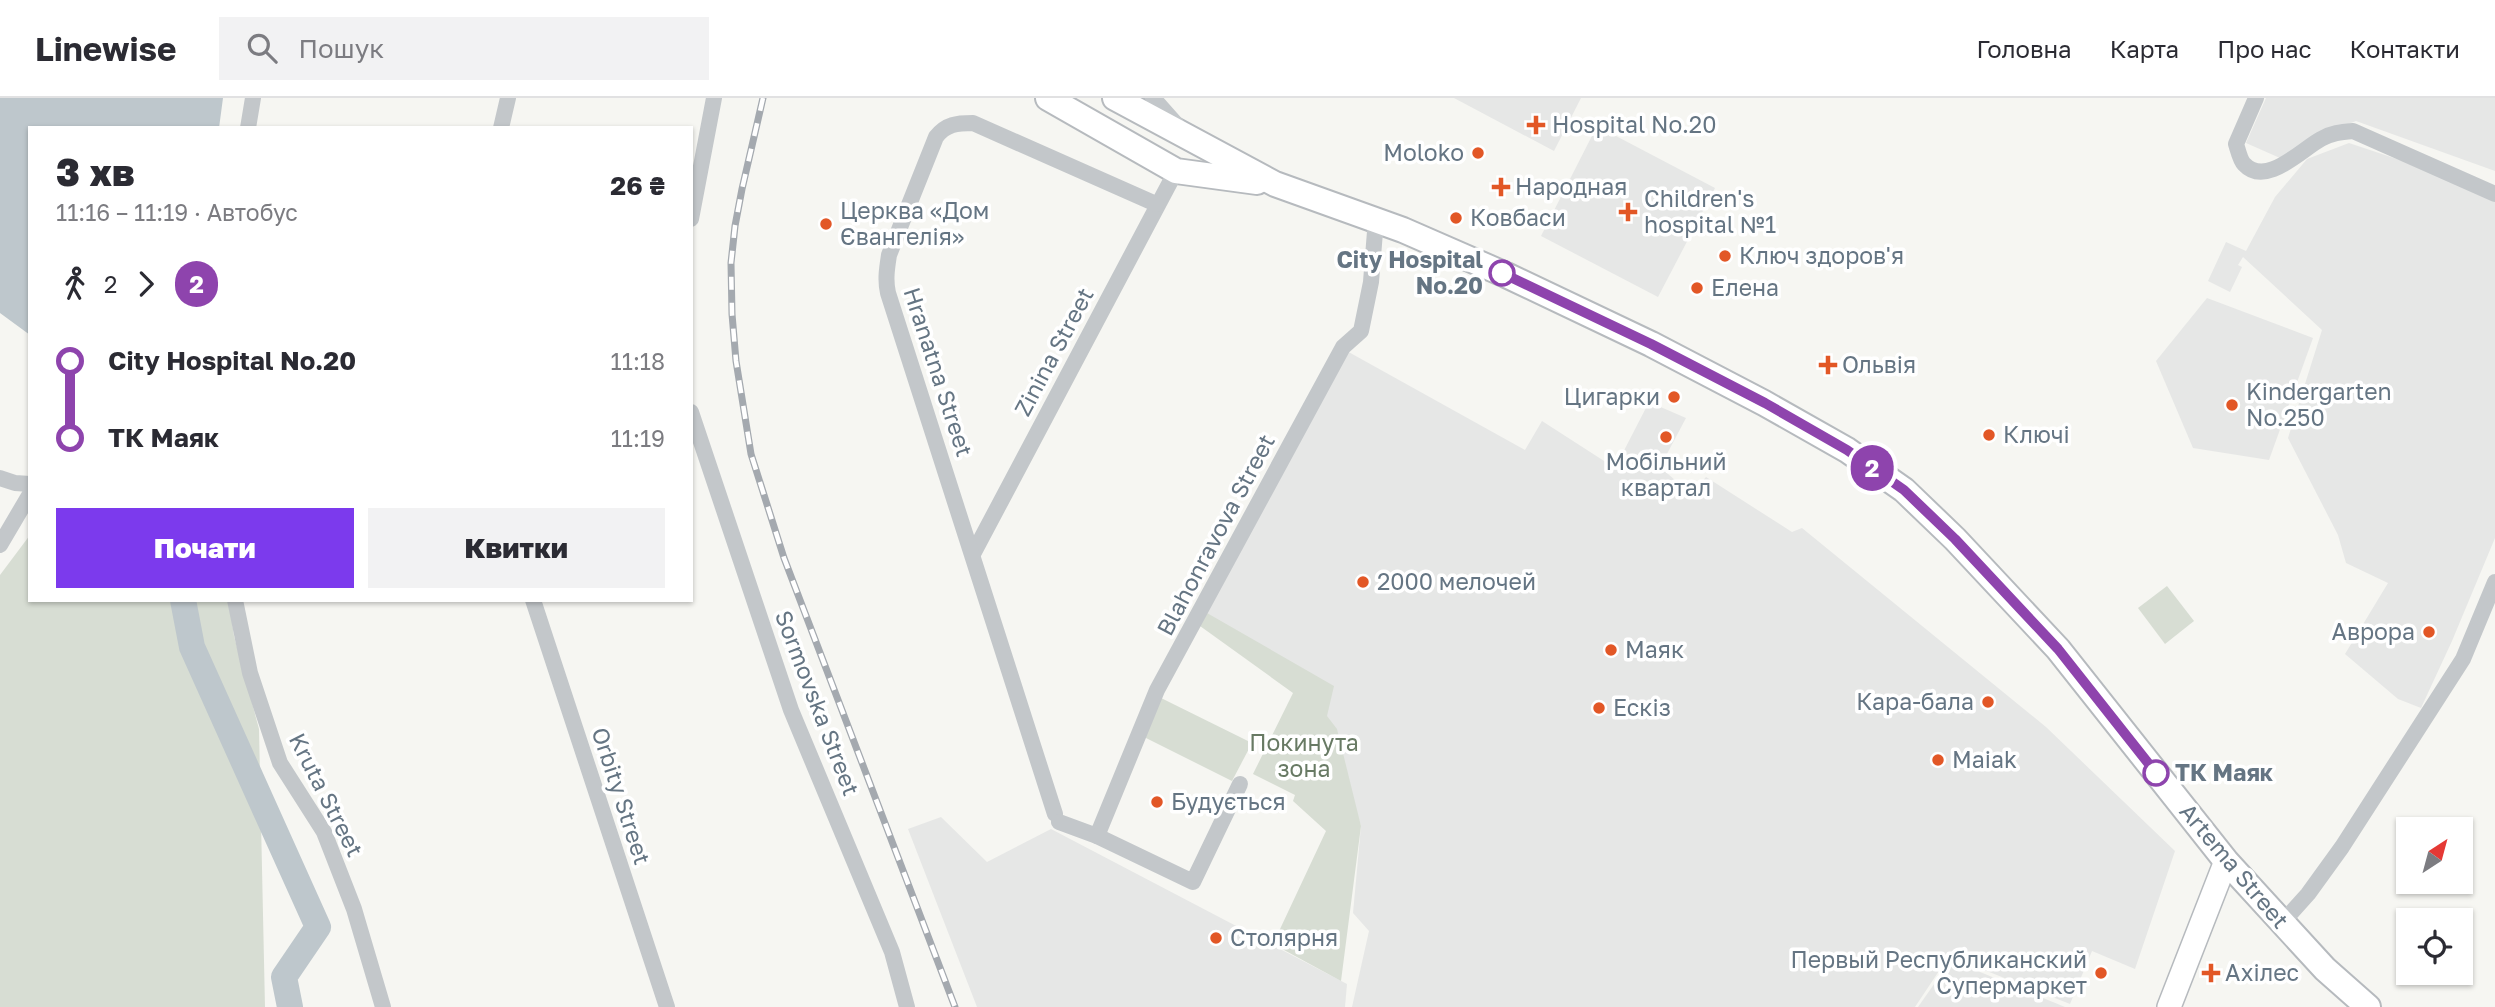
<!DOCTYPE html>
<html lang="uk">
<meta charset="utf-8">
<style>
:root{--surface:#fff;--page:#f2f2f3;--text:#2b2b33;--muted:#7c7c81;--line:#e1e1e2;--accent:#7c3aed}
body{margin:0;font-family:"Golos Text",sans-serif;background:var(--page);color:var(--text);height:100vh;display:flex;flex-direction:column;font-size:26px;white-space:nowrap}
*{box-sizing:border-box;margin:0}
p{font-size:23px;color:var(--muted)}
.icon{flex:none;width:38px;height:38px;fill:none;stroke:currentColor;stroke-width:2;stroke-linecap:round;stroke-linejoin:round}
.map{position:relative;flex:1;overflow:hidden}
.details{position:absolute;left:28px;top:28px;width:665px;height:476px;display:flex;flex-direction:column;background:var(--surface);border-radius:0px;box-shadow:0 2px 5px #0004}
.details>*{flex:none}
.badge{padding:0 14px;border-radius:23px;font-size:24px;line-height:46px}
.needle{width:46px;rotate:36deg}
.fabs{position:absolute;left:2396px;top:719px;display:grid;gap:14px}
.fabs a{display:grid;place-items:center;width:77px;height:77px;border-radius:0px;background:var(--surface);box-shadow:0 2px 5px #0004;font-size:35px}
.map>.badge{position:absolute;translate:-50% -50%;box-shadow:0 0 0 4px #fff}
.legs{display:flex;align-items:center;gap:10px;height:77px;padding:0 28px;font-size:23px}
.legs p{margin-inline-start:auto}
.headline{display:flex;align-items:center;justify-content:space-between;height:119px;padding:0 28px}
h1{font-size:38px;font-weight:800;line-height:52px}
.cta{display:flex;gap:14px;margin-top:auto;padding:14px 28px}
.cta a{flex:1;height:80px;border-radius:0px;background:var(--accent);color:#fff;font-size:28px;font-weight:800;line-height:80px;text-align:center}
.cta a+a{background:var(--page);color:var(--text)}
ul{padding:0 28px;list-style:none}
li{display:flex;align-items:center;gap:24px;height:77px;font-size:26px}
li i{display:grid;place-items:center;width:10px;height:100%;margin:0 9px;background:currentColor}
li i::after{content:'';width:18px;height:18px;margin:-9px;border:5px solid;border-radius:50%;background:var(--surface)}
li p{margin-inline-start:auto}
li:first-child i{background:linear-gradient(#0000 50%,currentColor 0)}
li:last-child i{background:linear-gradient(currentColor 50%,#0000 0)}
header{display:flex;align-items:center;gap:42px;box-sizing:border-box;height:98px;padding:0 35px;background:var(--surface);border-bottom:2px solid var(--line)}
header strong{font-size:33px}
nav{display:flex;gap:38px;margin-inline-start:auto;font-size:24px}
.search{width:490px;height:63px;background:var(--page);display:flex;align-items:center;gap:18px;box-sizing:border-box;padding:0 24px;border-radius:0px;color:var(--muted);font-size:26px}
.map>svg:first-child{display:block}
.built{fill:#e6e7e6}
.green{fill:#d7ddd3}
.water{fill:#bec7cc}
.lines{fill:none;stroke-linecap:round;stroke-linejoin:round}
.river{stroke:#bec7cc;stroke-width:26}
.secondary-casing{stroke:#b6babe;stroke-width:26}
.primary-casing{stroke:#b6babe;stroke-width:28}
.street{stroke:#c3c7ca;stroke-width:16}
.secondary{stroke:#fff;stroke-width:23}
.primary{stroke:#fff;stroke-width:24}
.rail-casing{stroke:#a4a9af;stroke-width:7}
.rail{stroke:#fff;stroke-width:4.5;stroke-dasharray:13;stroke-linecap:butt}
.line-1-casing{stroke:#fff;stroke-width:16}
.line-1{stroke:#8e44ad;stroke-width:10}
.poi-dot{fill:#e25726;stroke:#fff;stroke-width:2.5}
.stop-1-dot{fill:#fff;stroke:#8e44ad;stroke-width:3.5}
.labels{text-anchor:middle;stroke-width:7;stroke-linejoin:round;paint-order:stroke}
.poi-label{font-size:23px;fill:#657583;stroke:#fff;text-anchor:start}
.stop-label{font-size:23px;font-weight:bold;fill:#657583;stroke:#fff;text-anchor:end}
.street-label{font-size:23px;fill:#657583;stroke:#fff}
.park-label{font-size:23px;fill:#687a64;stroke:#fff}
</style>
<header>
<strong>Linewise</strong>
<div class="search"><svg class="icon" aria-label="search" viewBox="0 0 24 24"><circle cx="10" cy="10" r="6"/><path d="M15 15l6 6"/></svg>Пошук</div>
<nav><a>Головна</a><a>Карта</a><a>Про нас</a><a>Контакти</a></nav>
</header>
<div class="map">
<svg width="2495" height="909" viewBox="0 0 2495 909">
<rect width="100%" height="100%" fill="#f6f6f2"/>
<g class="built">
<polygon points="1454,0 1581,0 1554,53"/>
<polygon points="2266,0 2495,0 2495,73 2356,23 2330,33 2280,60 2246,45"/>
<polygon points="1597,28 1715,90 1658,199 1541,138"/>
<polygon points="2349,45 2421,69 2495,104 2495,440 2452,543 2421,610 2398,601 2345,556 2388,485 2346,465 2338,437 2288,340 2322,232 2243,159 2238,167 2242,169 2230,194 2208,183 2226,144 2246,153 2275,99 2307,61"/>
<polygon points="2207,200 2313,240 2269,362 2193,350 2156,263"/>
<polygon points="1345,252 1525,352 1542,323 1615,370 1649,304 1686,320 1660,369 1691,396 1706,379 1792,434 1802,430 2046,629 2175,753 2135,871 2092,853 2070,906 1949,858 1915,909 1352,909 1369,833 1353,815 1361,728 1328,620 1207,515"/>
<polygon points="941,719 987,764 1051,731 1347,886 1345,909 977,909 908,731"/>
<polygon points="1951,862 2065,909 1918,909"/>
</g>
<g class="green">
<polygon points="30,437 30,502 229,502 234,538 259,631 265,909 0,909 0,477"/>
<polygon points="2167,488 2194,523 2165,546 2138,510"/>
<polygon points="1207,515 1334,588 1327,618 1337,631 1361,728 1341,883 1273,846 1326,733 1293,703 1295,697 1253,676 1293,595 1200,528"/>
<polygon points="1159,599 1252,645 1232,683 1144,639"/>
</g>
<polygon class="water" points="0,0 223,0 219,30 30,30 30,237 0,215"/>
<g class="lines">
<polyline class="river" points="183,502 192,549 318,829 284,879 290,909"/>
<defs>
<polyline id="secondary" points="2169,909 2226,763"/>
<g id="primary">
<polyline points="1048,0 1176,73 1257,84"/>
<polyline points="1115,0 1275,86 1403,132 1506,177 1651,246 1764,305 1847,352 1904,392 1955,441 2058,551 2226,763 2325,871 2368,909"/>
</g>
</defs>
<use href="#secondary" class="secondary-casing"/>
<use href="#primary" class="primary-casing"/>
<g class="street">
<polyline points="1153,0 1177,27"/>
<path d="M2256 0 2236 46C2238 52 2240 62 2244 66 2266 90 2302 51 2321 41 2331 35 2341 34 2353 33L2495 96"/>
<polyline points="248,30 253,0"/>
<polyline points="501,30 508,0"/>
<polyline points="691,121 714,0"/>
<polyline points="691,314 791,612 892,854 907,909"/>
<polyline points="0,380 15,385 30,386"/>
<polyline points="0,447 30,396"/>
<polyline points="973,456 1176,73"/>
<polyline points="235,502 250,575 280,665 324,734 354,811 383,909"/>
<polyline points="533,502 667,909"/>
<path d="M1055 716 888 195C885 182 887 170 889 157L936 39C946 26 957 25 973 25L1156 106"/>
<polyline points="1059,724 1097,738 1157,592 1343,249 1361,233 1371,184 1376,121"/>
<polyline points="1097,738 1193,784 1240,686"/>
<polyline points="2282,825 2308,796 2342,749 2463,561 2495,484"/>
</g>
<use href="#secondary" class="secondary"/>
<use href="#primary" class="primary"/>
<defs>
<polyline id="rail" points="763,0 742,91 735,128 731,165 732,216 736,263 751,356 784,460 955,909"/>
</defs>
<use href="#rail" class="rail-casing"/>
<use href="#rail" class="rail"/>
</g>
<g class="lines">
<defs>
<polyline id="line-1" points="1502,175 1651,246 1765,305 1847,352 1904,392 1955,441 2058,551 2156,675"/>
</defs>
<use href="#line-1" class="line-1-casing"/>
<use href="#line-1" class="line-1"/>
</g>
<g class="poi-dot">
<path d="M1532.5 16.5h7v7h7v7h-7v7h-7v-7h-7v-7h7z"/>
<circle cx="1478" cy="55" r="7"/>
<path d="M1497.5 78.5h7v7h7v7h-7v7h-7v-7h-7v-7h7z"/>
<path d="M1624.5 103.5h7v7h7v7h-7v7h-7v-7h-7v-7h7z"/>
<circle cx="1456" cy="120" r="7"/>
<circle cx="826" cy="126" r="7"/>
<circle cx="1725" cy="158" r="7"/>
<circle cx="1697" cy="190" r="7"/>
<path d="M1824.5 256.5h7v7h7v7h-7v7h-7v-7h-7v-7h7z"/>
<circle cx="1674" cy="299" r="7"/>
<circle cx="2232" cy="307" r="7"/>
<circle cx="1989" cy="337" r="7"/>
<circle cx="1666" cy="339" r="7"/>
<circle cx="1363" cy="484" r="7"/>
<circle cx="2429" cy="534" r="7"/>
<circle cx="1611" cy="552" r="7"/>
<circle cx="1988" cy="604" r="7"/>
<circle cx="1599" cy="610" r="7"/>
<circle cx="1938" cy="662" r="7"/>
<circle cx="1157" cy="704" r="7"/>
<circle cx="1216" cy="840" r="7"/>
<circle cx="2101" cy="875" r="7"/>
<path d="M2207.5 864.5h7v7h7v7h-7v7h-7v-7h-7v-7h7z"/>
</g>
<g class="stop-1-dot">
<circle cx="1502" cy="175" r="12"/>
<circle cx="2156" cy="675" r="12"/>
</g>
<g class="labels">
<g class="poi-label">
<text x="1552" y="35">Hospital No.20</text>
<text x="1464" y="63" text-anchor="end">Moloko</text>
<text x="1515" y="97">Народная</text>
<text x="1644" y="109">Children's<tspan x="1644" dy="26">hospital №1</tspan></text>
<text x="840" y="121">Церква «Дом<tspan x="840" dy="26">Євангелія»</tspan></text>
<text x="1470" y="128">Ковбаси</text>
<text x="1739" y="166">Ключ здоров'я</text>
<text x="1711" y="198">Елена</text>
<text x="1842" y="275">Ольвія</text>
<text x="2246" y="302">Kindergarten<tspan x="2246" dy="26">No.250</tspan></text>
<text x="1660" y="307" text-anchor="end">Цигарки</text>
<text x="2003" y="345">Ключі</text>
<text x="1666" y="372" text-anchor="middle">Мобільний<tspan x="1666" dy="26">квартал</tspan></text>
<text x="1377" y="492">2000 мелочей</text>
<text x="2415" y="542" text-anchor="end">Аврора</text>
<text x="1625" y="560">Маяк</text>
<text x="1974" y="612" text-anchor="end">Кара-бала</text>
<text x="1613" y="618">Ескіз</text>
<text x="1952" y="670">Maiak</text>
<text x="1171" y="712">Будується</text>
<text x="1230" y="848">Столярня</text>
<text x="2087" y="870" text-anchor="end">Первый Республиканский<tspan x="2087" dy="26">Супермаркет</tspan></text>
<text x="2225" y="883">Ахілес</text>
</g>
<g class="stop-label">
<text x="1483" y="170">City Hospital<tspan x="1483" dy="26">No.20</tspan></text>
<text x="2175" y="683" text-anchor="start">ТК Маяк</text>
</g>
<g class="street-label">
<text transform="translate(1054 254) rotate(-62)" y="8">Zinina Street</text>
<text transform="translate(938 274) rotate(72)" y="8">Hranatna Street</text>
<text transform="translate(1216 437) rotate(-62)" y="8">Blahonravova Street</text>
<text transform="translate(817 605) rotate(69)" y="8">Sormovska Street</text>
<text transform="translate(326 697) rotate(63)" y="8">Kruta Street</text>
<text transform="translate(621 698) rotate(72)" y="8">Orbity Street</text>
<text transform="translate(2234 768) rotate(50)" y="8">Artema Street</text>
</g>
<g class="park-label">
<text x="1304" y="653">Покинута<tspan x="1304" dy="26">зона</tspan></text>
</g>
</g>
</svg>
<div class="fabs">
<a><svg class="needle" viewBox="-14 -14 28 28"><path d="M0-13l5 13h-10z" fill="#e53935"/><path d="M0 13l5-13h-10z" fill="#7c7c81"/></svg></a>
<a><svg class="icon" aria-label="locate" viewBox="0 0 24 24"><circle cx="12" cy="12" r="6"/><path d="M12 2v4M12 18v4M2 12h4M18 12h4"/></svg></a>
</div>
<b class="badge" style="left:1872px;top:370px;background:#8e44ad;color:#fff">2</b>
<section class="details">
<div class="headline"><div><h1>3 хв</h1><p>11:16 – 11:19 · Автобус</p></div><b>26 ₴</b></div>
<div class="legs"><svg class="icon" aria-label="walk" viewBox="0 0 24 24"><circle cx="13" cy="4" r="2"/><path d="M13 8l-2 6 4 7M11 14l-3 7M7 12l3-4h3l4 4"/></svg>2<svg class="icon" aria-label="forward" viewBox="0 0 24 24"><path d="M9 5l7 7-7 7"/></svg><b class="badge" style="background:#8e44ad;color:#fff">2</b></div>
<ul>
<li><i style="color:#8e44ad"></i><b>City Hospital No.20</b><p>11:18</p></li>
<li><i style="color:#8e44ad"></i><b>ТК Маяк</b><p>11:19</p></li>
</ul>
<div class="cta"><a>Почати</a><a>Квитки</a></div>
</section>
</div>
